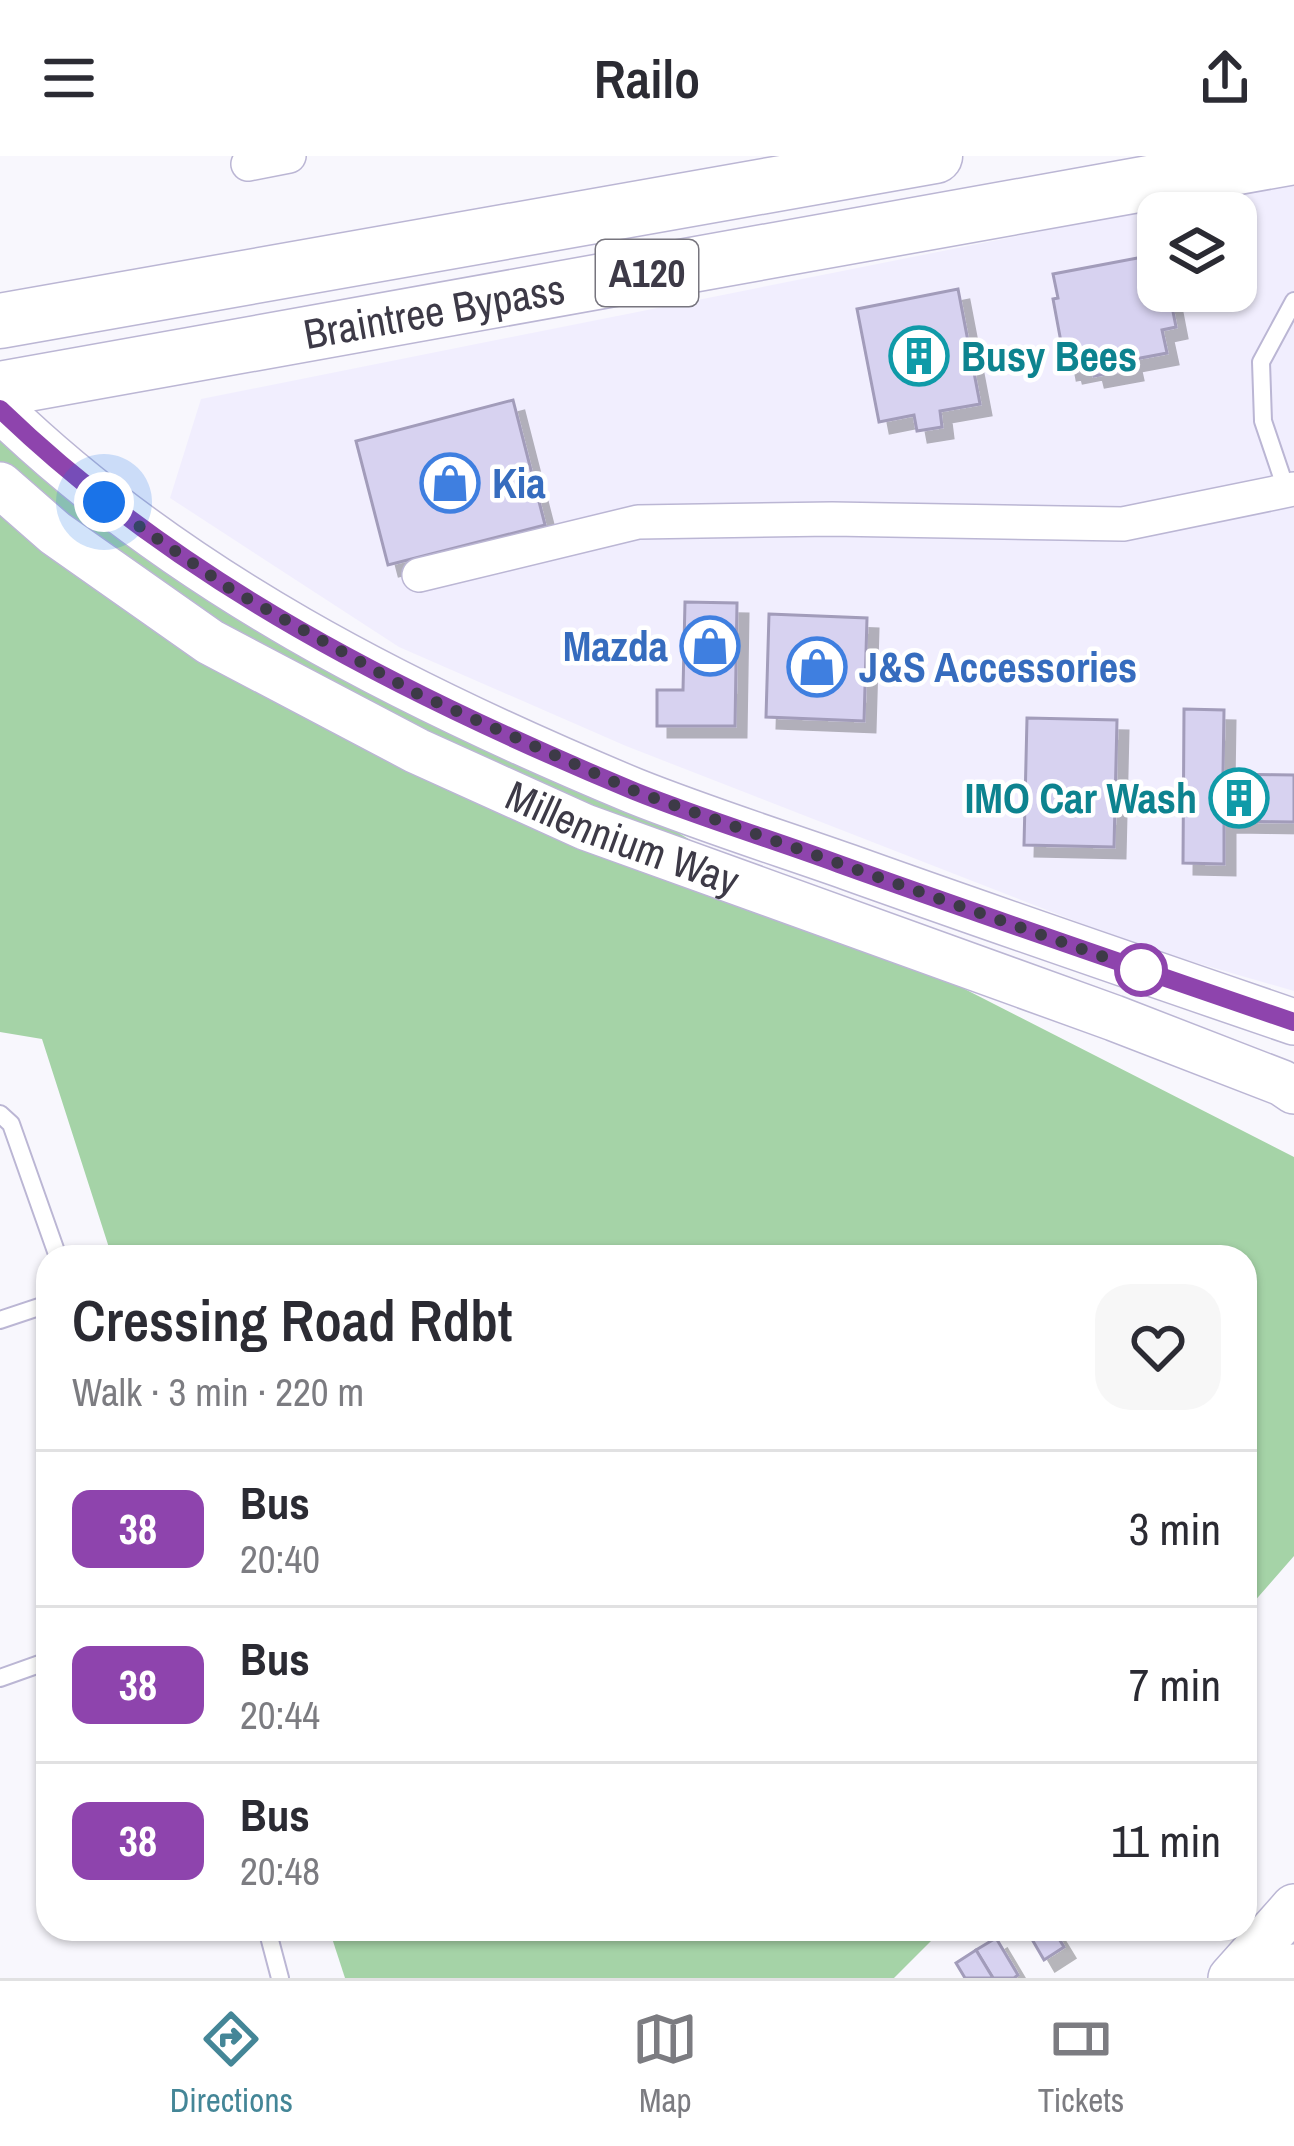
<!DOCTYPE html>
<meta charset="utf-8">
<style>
:root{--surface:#fff;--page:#f7f7f7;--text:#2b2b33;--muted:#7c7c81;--line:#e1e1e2;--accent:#448697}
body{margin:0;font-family:"Archivo Narrow",sans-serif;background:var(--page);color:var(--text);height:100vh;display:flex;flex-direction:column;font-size:45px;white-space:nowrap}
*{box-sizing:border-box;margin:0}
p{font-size:39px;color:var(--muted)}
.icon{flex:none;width:66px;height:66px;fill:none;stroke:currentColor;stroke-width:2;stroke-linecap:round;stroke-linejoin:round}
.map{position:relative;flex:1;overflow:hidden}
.sheet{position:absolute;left:36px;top:1089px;width:1221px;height:696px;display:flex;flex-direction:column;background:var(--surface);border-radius:36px;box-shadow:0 3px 9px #0004}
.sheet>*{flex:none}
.badge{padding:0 24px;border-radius:18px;font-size:42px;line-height:78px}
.fabs{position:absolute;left:1137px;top:36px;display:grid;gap:24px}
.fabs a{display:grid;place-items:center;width:120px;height:120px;border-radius:24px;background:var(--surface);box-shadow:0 3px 9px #0004;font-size:60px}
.you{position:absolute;width:60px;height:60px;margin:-30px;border:9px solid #fff;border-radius:50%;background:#1a73e8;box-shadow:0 0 0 18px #1a73e833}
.map>.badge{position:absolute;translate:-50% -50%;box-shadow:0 0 0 6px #fff}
.round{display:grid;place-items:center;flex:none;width:126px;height:126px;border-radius:36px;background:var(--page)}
.summary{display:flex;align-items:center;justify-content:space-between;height:204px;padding:0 36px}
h1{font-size:57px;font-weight:600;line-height:90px}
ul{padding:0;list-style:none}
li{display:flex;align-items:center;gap:36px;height:156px;padding:0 36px;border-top:3px solid var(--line)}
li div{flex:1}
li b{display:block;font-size:45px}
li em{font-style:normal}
li .badge{min-width:132px;font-weight:700;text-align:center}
header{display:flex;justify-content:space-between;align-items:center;height:156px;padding:0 36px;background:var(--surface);font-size:54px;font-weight:600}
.dock{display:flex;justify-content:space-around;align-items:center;height:168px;border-top:3px solid var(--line);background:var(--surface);font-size:33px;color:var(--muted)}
.dock a{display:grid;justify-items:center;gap:6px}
.dock .current{color:var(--accent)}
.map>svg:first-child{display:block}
.built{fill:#f1eefe;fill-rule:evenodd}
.green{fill:#a5d3a7}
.building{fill:#d7d2f0;stroke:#a29cba;stroke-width:3;filter:url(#shadow)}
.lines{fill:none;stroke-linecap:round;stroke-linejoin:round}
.service-casing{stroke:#bbb6d4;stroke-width:20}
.minor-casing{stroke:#bbb6d4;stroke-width:36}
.secondary-casing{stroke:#bbb6d4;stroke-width:48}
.trunk-casing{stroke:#bbb6d4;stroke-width:57}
.service{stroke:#fff;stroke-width:16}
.minor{stroke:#fff;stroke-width:33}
.secondary{stroke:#fff;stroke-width:45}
.trunk{stroke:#fff;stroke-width:54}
.line-casing{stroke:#fff;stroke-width:27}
.line{stroke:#8e44ad;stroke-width:18}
.walk{stroke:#3d3a47;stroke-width:12;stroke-dasharray:0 21.6}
.stop-dot{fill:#fff;stroke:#8e44ad;stroke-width:6}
.labels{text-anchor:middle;stroke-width:9;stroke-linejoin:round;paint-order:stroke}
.shield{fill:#fff;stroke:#77757e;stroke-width:3}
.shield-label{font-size:39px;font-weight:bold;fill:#3d3a47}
.street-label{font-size:42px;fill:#3d3a47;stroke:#fff}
.culture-label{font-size:42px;font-weight:bold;fill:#0d838f;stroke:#fff;text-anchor:start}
.shop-label{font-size:42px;font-weight:bold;fill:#366cbe;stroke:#fff;text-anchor:start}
</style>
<header><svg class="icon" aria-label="menu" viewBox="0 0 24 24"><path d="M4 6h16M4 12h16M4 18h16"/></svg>Railo<svg class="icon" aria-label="share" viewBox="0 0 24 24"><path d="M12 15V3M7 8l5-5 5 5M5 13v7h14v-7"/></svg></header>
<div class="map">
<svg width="1294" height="1822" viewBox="0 0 1294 1822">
<defs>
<filter id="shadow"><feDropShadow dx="11" dy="11" stdDeviation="0" flood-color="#0004"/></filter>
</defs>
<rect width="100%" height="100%" fill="#f8f7fd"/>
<path class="built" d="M1294 27V835L1142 791 626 590 399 491 170 342 201 243 1198 44ZM1158 57H1236V135H1158Z"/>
<g class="green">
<polygon points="0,274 798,748 1294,1001 1294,1400 1245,1456 1245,1101 112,1101 42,883 0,876"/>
<polygon points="329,1773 943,1773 894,1822 345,1822"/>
</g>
<g class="building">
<polygon points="1148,100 1152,121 1158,120 1158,135 1169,135 1176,171 1162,174 1167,197 1130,204 1132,213 1094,220 1092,212 1072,216 1071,212 1066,213 1053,143 1058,142 1053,118"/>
<polygon points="958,133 980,248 940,255 942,271 917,275 914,259 879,266 857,153"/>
<polygon points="513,244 545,369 388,409 356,285"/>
<polygon points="685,446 737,447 735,570 657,570 657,534 683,534"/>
<polygon points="769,458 867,462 864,565 766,561"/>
<polygon points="1184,553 1224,554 1223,618 1294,619 1294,666 1224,665 1224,708 1183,707"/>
<polygon points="1027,562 1117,564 1114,691 1024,689"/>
<polygon points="1026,1773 1053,1773 1064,1791 1044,1804"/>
<polygon points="996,1782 1018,1819 1014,1822 993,1822 976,1794"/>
<polygon points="976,1794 993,1822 965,1822 956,1807"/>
</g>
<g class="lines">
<defs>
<g id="service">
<polyline points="1286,333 1263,265 1261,206 1294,145"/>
<polyline points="0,958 11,968 58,1101"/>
<polyline points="0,1164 48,1148"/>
<polyline points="0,1522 48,1505"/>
<polyline points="267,1773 280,1822"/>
</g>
<g id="minor">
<polyline points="248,8 289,0"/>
<polyline points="419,419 638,366 832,363 1123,368 1294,333"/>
</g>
<g id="secondary">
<path d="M0 253C179 426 406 540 634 635 704 663 777 686 848 711 996 764 1145 815 1294 866"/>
<path id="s1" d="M0 329 55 377 210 486 417 595 585 671 1114 862 1282 927 1294 935"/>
<polyline points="1231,1822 1294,1751"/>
<polyline points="1261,1822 1294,1811"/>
</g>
<g id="trunk">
<polyline points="0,165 935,0"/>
<path id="s2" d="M0 233 1294 1"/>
</g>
</defs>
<use href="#service" class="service-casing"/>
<use href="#minor" class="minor-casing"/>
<use href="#secondary" class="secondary-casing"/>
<use href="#trunk" class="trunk-casing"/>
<use href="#service" class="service"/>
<use href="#minor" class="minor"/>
<use href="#secondary" class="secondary"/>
<use href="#trunk" class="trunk"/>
</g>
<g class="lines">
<defs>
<path id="line" d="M0 253C179 426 406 540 634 635 701 662 771 683 839 708 990 762 1142 814 1294 866"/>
</defs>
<use href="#line" class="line-casing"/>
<use href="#line" class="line"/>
<polyline class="walk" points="104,346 232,434 416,537 637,636 1141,814"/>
</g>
<defs>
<symbol id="building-ring" viewBox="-11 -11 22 22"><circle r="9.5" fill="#fff" stroke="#0f9aa8" stroke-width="1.5"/><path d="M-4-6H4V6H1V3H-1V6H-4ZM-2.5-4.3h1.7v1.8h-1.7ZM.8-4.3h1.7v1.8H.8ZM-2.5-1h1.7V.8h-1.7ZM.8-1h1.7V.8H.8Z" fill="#0f9aa8"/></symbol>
<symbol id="shop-ring" viewBox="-11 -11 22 22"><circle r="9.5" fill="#fff" stroke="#3f7fe0" stroke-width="1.5"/><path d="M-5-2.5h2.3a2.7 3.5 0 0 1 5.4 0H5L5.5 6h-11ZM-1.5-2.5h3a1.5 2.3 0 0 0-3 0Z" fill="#3f7fe0"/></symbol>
</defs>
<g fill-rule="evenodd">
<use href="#building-ring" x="886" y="167" width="66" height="66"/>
<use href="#shop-ring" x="417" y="294" width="66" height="66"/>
<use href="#shop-ring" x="677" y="457" width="66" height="66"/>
<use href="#shop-ring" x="784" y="478" width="66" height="66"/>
<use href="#building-ring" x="1206" y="609" width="66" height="66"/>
</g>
<circle class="stop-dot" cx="1141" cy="814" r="24"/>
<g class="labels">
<rect class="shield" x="596" y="84" width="102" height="66" rx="9"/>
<g class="shield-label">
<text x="647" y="131">A120</text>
</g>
<g class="street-label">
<text dy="15" stroke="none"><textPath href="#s2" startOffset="441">Braintree Bypass</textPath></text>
<text dy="15" stroke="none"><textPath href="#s1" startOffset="720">Millennium Way</textPath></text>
</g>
<g class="culture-label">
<text x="961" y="215">Busy Bees</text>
<text x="1197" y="657" text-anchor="end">IMO Car Wash</text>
</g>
<g class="shop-label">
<text x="492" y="342">Kia</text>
<text x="668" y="505" text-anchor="end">Mazda</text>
<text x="859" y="526">J&amp;S Accessories</text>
</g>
</g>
</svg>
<div class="fabs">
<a><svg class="icon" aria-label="layers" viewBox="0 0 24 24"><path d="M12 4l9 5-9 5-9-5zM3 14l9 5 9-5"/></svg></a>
</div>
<div class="you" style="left:104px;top:346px"></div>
<section class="sheet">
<div class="summary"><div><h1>Cressing Road Rdbt</h1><p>Walk · 3 min · 220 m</p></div><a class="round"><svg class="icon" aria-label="heart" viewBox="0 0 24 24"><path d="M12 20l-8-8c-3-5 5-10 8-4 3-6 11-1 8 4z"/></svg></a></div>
<ul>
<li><span class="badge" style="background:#8e44ad;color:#fff">38</span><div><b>Bus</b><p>20:40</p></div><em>3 min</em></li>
<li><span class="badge" style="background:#8e44ad;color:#fff">38</span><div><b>Bus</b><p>20:44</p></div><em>7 min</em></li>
<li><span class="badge" style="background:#8e44ad;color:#fff">38</span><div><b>Bus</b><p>20:48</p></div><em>11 min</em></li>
</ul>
</section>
</div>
<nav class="dock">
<a class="current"><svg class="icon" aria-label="directions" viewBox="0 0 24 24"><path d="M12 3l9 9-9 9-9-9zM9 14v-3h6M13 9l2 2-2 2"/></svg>Directions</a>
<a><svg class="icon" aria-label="map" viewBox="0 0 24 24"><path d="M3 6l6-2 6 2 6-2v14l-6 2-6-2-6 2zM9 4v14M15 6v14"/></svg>Map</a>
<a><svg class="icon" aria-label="tickets" viewBox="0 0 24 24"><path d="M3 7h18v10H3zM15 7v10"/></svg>Tickets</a>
</nav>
